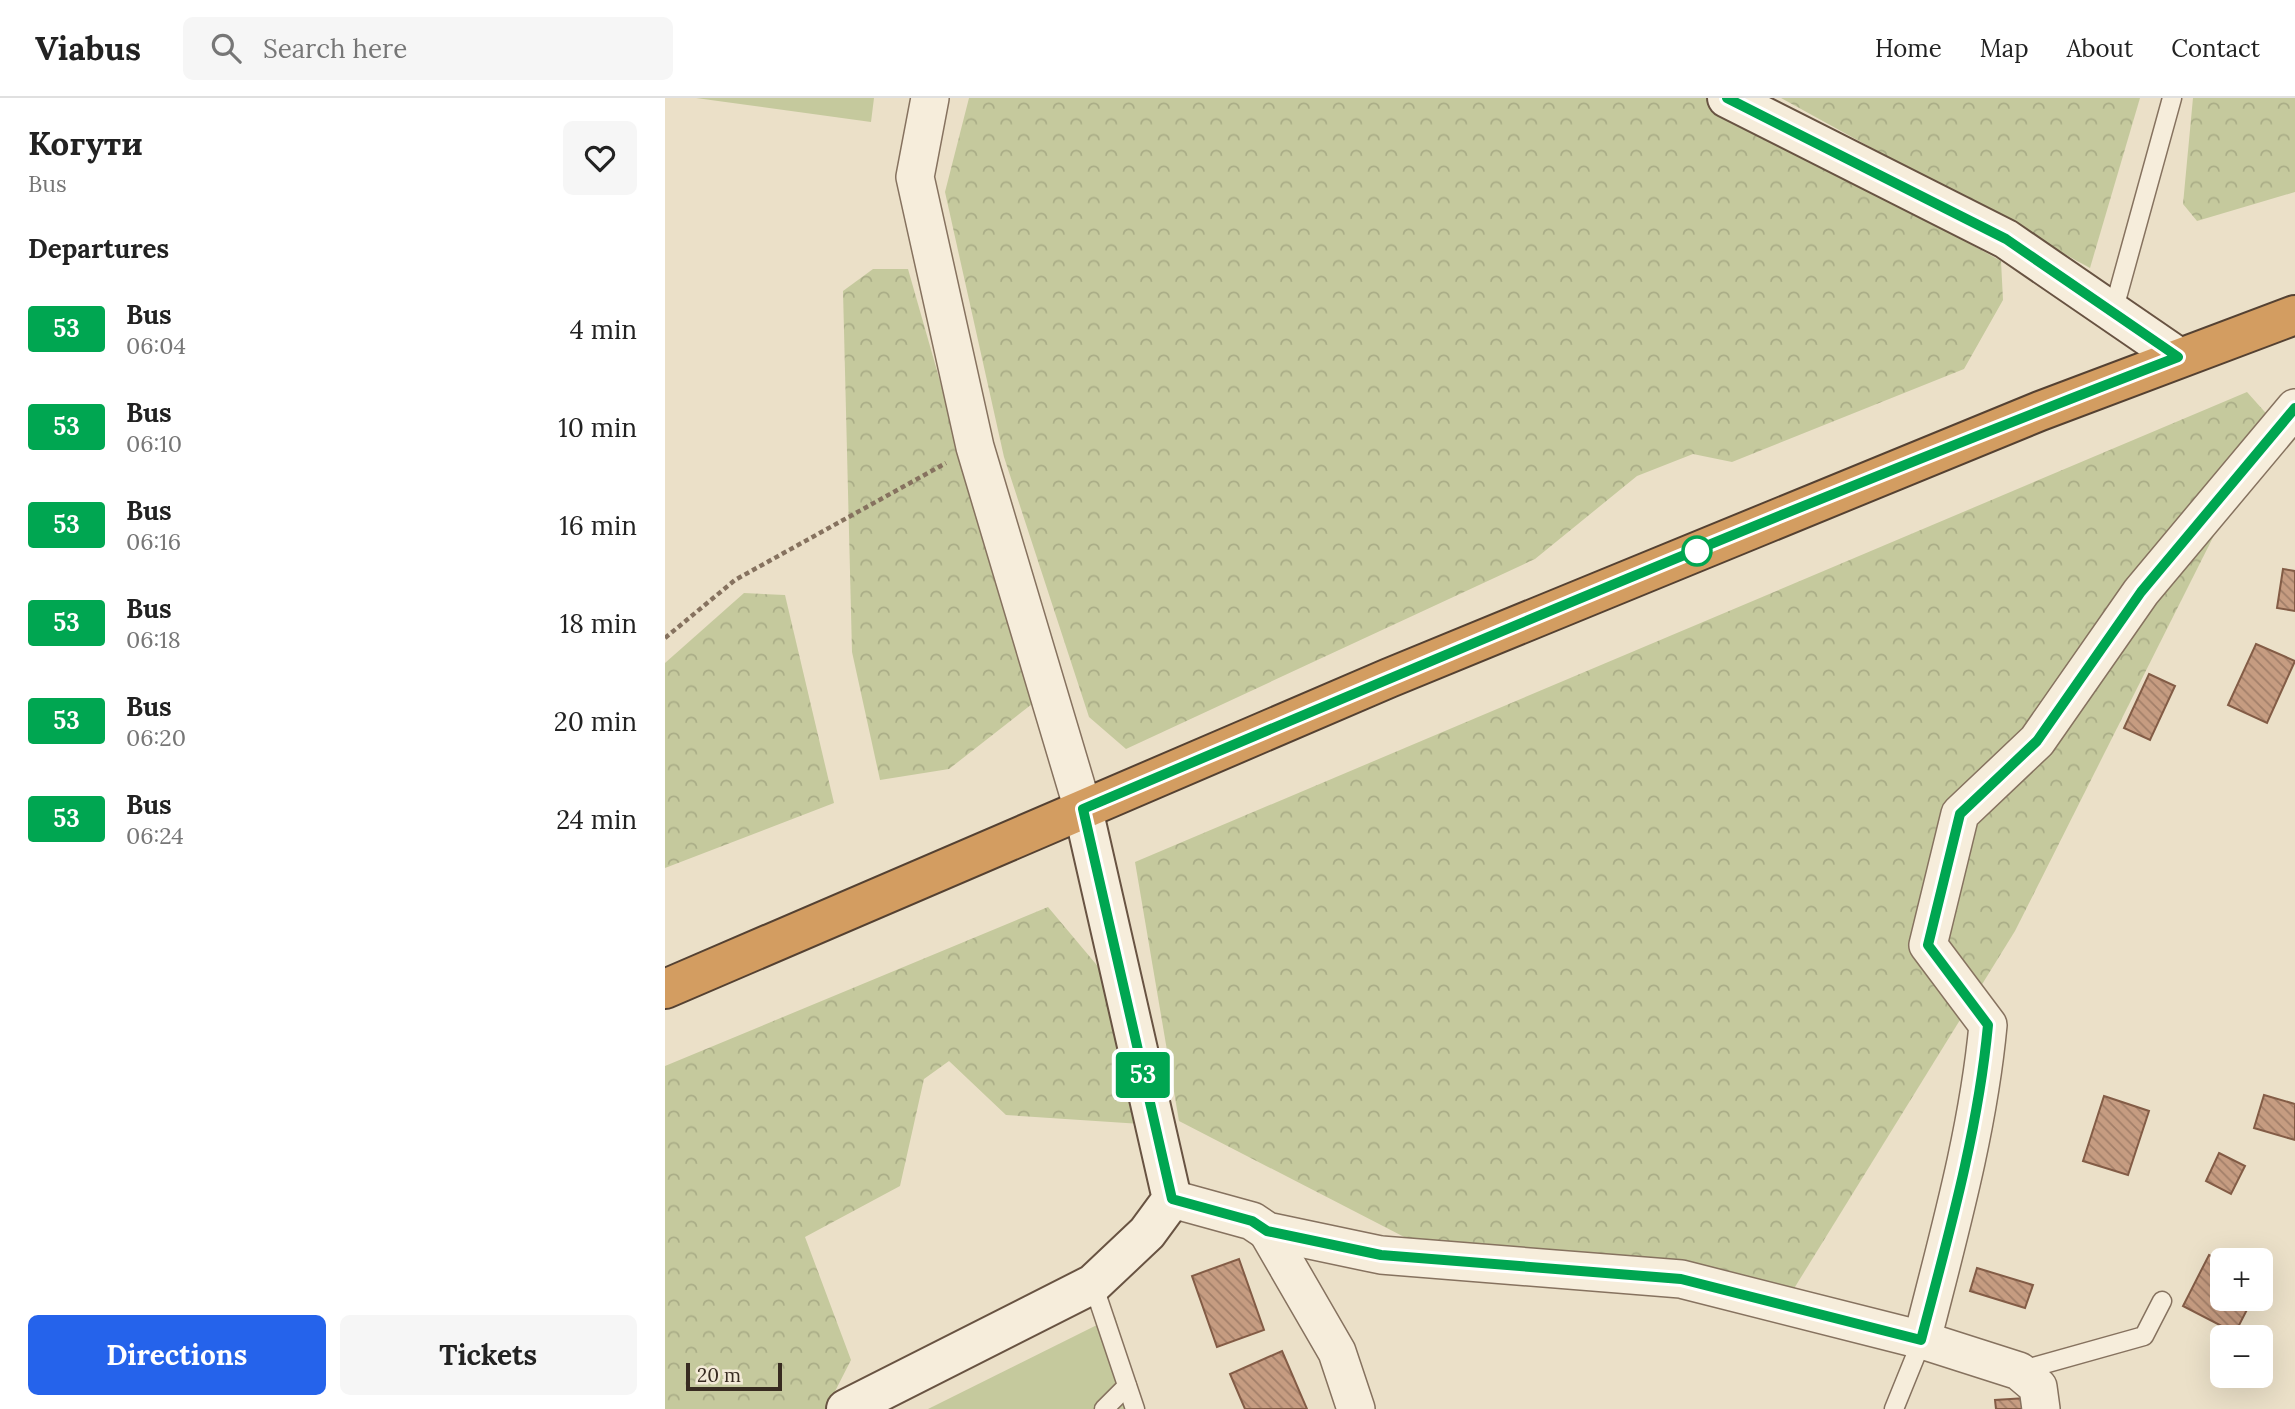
<!DOCTYPE html>
<meta charset="utf-8">
<style>
:root{--surface:#fff;--page:#f6f6f6;--text:#222;--muted:#767676;--line:#e0e0e0;--accent:#2563eb}
body{margin:0;font-family:Lora,serif;background:var(--page);color:var(--text);height:100vh;display:flex;flex-direction:column;font-size:26px;white-space:nowrap}
*{box-sizing:border-box;margin:0}
p{font-size:23px;color:var(--muted)}
.icon{flex:none;width:38px;height:38px;fill:none;stroke:currentColor;stroke-width:2;stroke-linecap:round;stroke-linejoin:round}
.map{position:relative;flex:1;overflow:hidden}
.drawer{display:flex;flex-direction:column;background:var(--surface);width:665px}
.drawer>*{flex:none}
.badge{padding:0 14px;border-radius:5px;font-size:24px;line-height:46px}
.tools{position:absolute;left:1545px;top:1150px;display:grid;gap:14px}
.tools a{display:grid;place-items:center;width:63px;height:63px;border-radius:10px;background:var(--surface);box-shadow:0 7px 28px #0002;font-size:35px}
.scale{position:absolute;left:21px;bottom:18px;width:96px;box-sizing:border-box;padding-left:7px;border:4px solid #382b21;border-top:0;font-size:19px;line-height:24px;white-space:nowrap;color:#382b21;-webkit-text-stroke:5px #f3ead7;paint-order:stroke}
.map>.badge{position:absolute;translate:-50% -50%;box-shadow:0 0 0 4px #fff}
h2{padding:0 28px;font-size:26px;line-height:63px}
.round{display:grid;place-items:center;flex:none;width:74px;height:74px;border-radius:10px;background:var(--page)}
.head{display:flex;align-items:center;justify-content:space-between;height:119px;padding:0 28px}
h1{font-size:33px;font-weight:800;line-height:52px}
.button{display:flex;gap:14px;margin-top:auto;padding:14px 28px}
.button a{flex:1;height:80px;border-radius:10px;background:var(--accent);color:#fff;font-size:28px;font-weight:800;line-height:80px;text-align:center}
.button a+a{background:var(--page);color:var(--text)}
ul{padding:0;list-style:none}
li{display:flex;align-items:center;gap:21px;height:98px;padding:0 28px}
li div{flex:1}
li b{display:block;font-size:26px}
li em{font-style:normal}
li .badge{min-width:77px;font-weight:700;text-align:center}
header{display:flex;align-items:center;gap:42px;box-sizing:border-box;height:98px;padding:0 35px;background:var(--surface);border-bottom:2px solid var(--line)}
header strong{font-size:33px}
nav{display:flex;gap:38px;margin-inline-start:auto;font-size:24px}
.search{width:490px;height:63px;background:var(--page);display:flex;align-items:center;gap:18px;box-sizing:border-box;padding:0 24px;border-radius:10px;color:var(--muted);font-size:26px}
main{display:flex;flex:1;min-height:0}
.map>svg:first-child{display:block}
.forest{fill:url(#forest-crowns)}
.garden{fill:#c5c99d}
.building{fill:url(#building-back-hatch);stroke:#835c46;stroke-width:2}
.lines{fill:none;stroke-linecap:round;stroke-linejoin:round}
.lane-casing{stroke:#86725f;stroke-width:21}
.street-casing{stroke:#86725f;stroke-width:40}
.secondary-casing{stroke:#685342;stroke-width:42}
.highway-casing{stroke:#544132;stroke-width:42}
.path{stroke:#86725f;stroke-width:4.5;stroke-dasharray:5 3.5;stroke-linecap:butt}
.lane{stroke:#f6eddb;stroke-width:18}
.street{stroke:#f6eddb;stroke-width:37}
.secondary{stroke:#f6eddb;stroke-width:38}
.highway{stroke:#d39d61;stroke-width:38}
.line-casing{stroke:#fff;stroke-width:16}
.line{stroke:#00a651;stroke-width:10}
.stop-dot{fill:#fff;stroke:#00a651;stroke-width:3.5}
</style>
<header>
<strong>Viabus</strong>
<div class="search"><svg class="icon" aria-label="search" viewBox="0 0 24 24"><circle cx="10" cy="10" r="6"/><path d="M15 15l6 6"/></svg>Search here</div>
<nav><a>Home</a><a>Map</a><a>About</a><a>Contact</a></nav>
</header>
<main>
<section class="drawer">
<div class="head"><div><h1>Когути</h1><p>Bus</p></div><a class="round"><svg class="icon" aria-label="heart" viewBox="0 0 24 24"><path d="M12 20l-8-8c-3-5 5-10 8-4 3-6 11-1 8 4z"/></svg></a></div>
<h2>Departures</h2>
<ul>
<li><span class="badge" style="background:#00a651;color:#fff">53</span><div><b>Bus</b><p>06:04</p></div><em>4 min</em></li>
<li><span class="badge" style="background:#00a651;color:#fff">53</span><div><b>Bus</b><p>06:10</p></div><em>10 min</em></li>
<li><span class="badge" style="background:#00a651;color:#fff">53</span><div><b>Bus</b><p>06:16</p></div><em>16 min</em></li>
<li><span class="badge" style="background:#00a651;color:#fff">53</span><div><b>Bus</b><p>06:18</p></div><em>18 min</em></li>
<li><span class="badge" style="background:#00a651;color:#fff">53</span><div><b>Bus</b><p>06:20</p></div><em>20 min</em></li>
<li><span class="badge" style="background:#00a651;color:#fff">53</span><div><b>Bus</b><p>06:24</p></div><em>24 min</em></li>
</ul>
<div class="button"><a>Directions</a><a>Tickets</a></div>
</section>
<div class="map">
<svg width="1630" height="1311" viewBox="0 0 1630 1311">
<defs>
<pattern id="forest-crowns" width="20" height="18" patternUnits="userSpaceOnUse" patternTransform="scale(1.75)"><rect width="20" height="18" fill="#c5c99d"/><path d="M2 6a3 3 0 1 1 6 0M12 15a3 3 0 1 1 6 0" fill="none" stroke="#aaad87"/></pattern>
<pattern id="building-back-hatch" width="6" height="6" patternUnits="userSpaceOnUse" patternTransform="scale(1.75)"><rect width="6" height="6" fill="#c69c81"/><path d="M-1 5l2 2M0 0l6 6M5-1l2 2" fill="none" stroke="#a27f69"/></pattern>
</defs>
<rect width="100%" height="100%" fill="#ebe0c8"/>
<g class="forest">
<polygon points="304,0 1041,0 1336,163 1338,202 1299,271 1067,364 1028,356 972,378 870,461 461,651 424,619 339,359 280,94"/>
<polygon points="1116,0 1475,0 1425,170"/>
<polygon points="1528,0 1630,0 1630,94 1532,123 1518,106"/>
<polygon points="208,171 243,171 367,606 284,671 215,682 187,554 178,193"/>
<polygon points="1582,294 1607,322 1350,833 1125,1197 780,1160 514,1023 470,764"/>
<polygon points="79,495 120,497 169,705 0,770 0,565"/>
<polygon points="383,809 441,878 476,1026 341,1017 284,963 259,981 235,1088 140,1139 186,1262 161,1311 0,1311 0,968"/>
</g>
<g class="garden">
<polygon points="31,0 209,0 206,24"/>
<polygon points="450,1218 476,1311 263,1311"/>
</g>
<g class="building">
<polygon points="1618,471 1630,473 1630,513 1612,510"/>
<polygon points="1591,546 1630,563 1602,625 1563,607"/>
<polygon points="1484,576 1510,588 1485,642 1459,630"/>
<polygon points="1599,997 1630,1006 1630,1042 1589,1030"/>
<polygon points="1439,998 1484,1013 1463,1077 1418,1063"/>
<polygon points="1554,1055 1580,1068 1566,1096 1541,1083"/>
<polygon points="1544,1157 1558,1164 1558,1200 1588,1200 1570,1235 1518,1208"/>
<polygon points="574,1161 599,1232 552,1249 527,1178"/>
<polygon points="1312,1170 1368,1187 1360,1210 1305,1193"/>
<polygon points="617,1253 642,1311 580,1311 565,1276"/>
<polygon points="1361,1300 1362,1311 1331,1311 1330,1302"/>
</g>
<g class="lines">
<defs>
<g id="lane">
<polyline points="1448,214 1507,0"/>
<polyline points="428,1186 470,1311"/>
<polyline points="1354,1273 1479,1238 1497,1203"/>
<polyline points="439,1311 462,1288"/>
<polyline points="1229,1311 1257,1242"/>
</g>
<g id="street">
<polyline points="265,0 250,79 310,349 418,711"/>
<polyline points="507,1101 587,1123 602,1133 716,1157 1016,1181 1257,1242 1354,1273 1373,1289 1376,1311"/>
<polyline points="602,1133 672,1254 691,1311"/>
<path d="M1257 1242C1283 1139 1313 1034 1323 927L1263 847 1295 716 1372 643 1476 494 1630 310"/>
</g>
<g id="secondary">
<polyline points="1062,0 1341,141 1513,259"/>
<polyline points="181,1311 428,1186 482,1135 507,1101 418,711"/>
</g>
<polyline id="highway" points="0,891 724,580 1375,313 1630,217"/>
</defs>
<use href="#lane" class="lane-casing"/>
<use href="#street" class="street-casing"/>
<use href="#secondary" class="secondary-casing"/>
<use href="#highway" class="highway-casing"/>
<polyline class="path" points="0,540 70,482 281,365"/>
<use href="#lane" class="lane"/>
<use href="#street" class="street"/>
<use href="#secondary" class="secondary"/>
<use href="#highway" class="highway"/>
</g>
<g class="lines">
<defs>
<path id="line" d="M1062 0 1341 141 1513 259C1145 401 781 556 418 711L507 1101 587 1123 602 1133 716 1157 1016 1181 1256 1242C1283 1139 1313 1034 1323 927L1263 847 1295 716 1372 643 1476 494 1630 310"/>
</defs>
<use href="#line" class="line-casing"/>
<use href="#line" class="line"/>
</g>
<circle class="stop-dot" cx="1032" cy="453" r="14"/>
</svg>
<div class="tools">
<a>+</a>
<a>−</a>
</div>
<div class="scale">20 m</div>
<b class="badge" style="left:478px;top:977px;background:#00a651;color:#fff">53</b>
</div>
</main>
